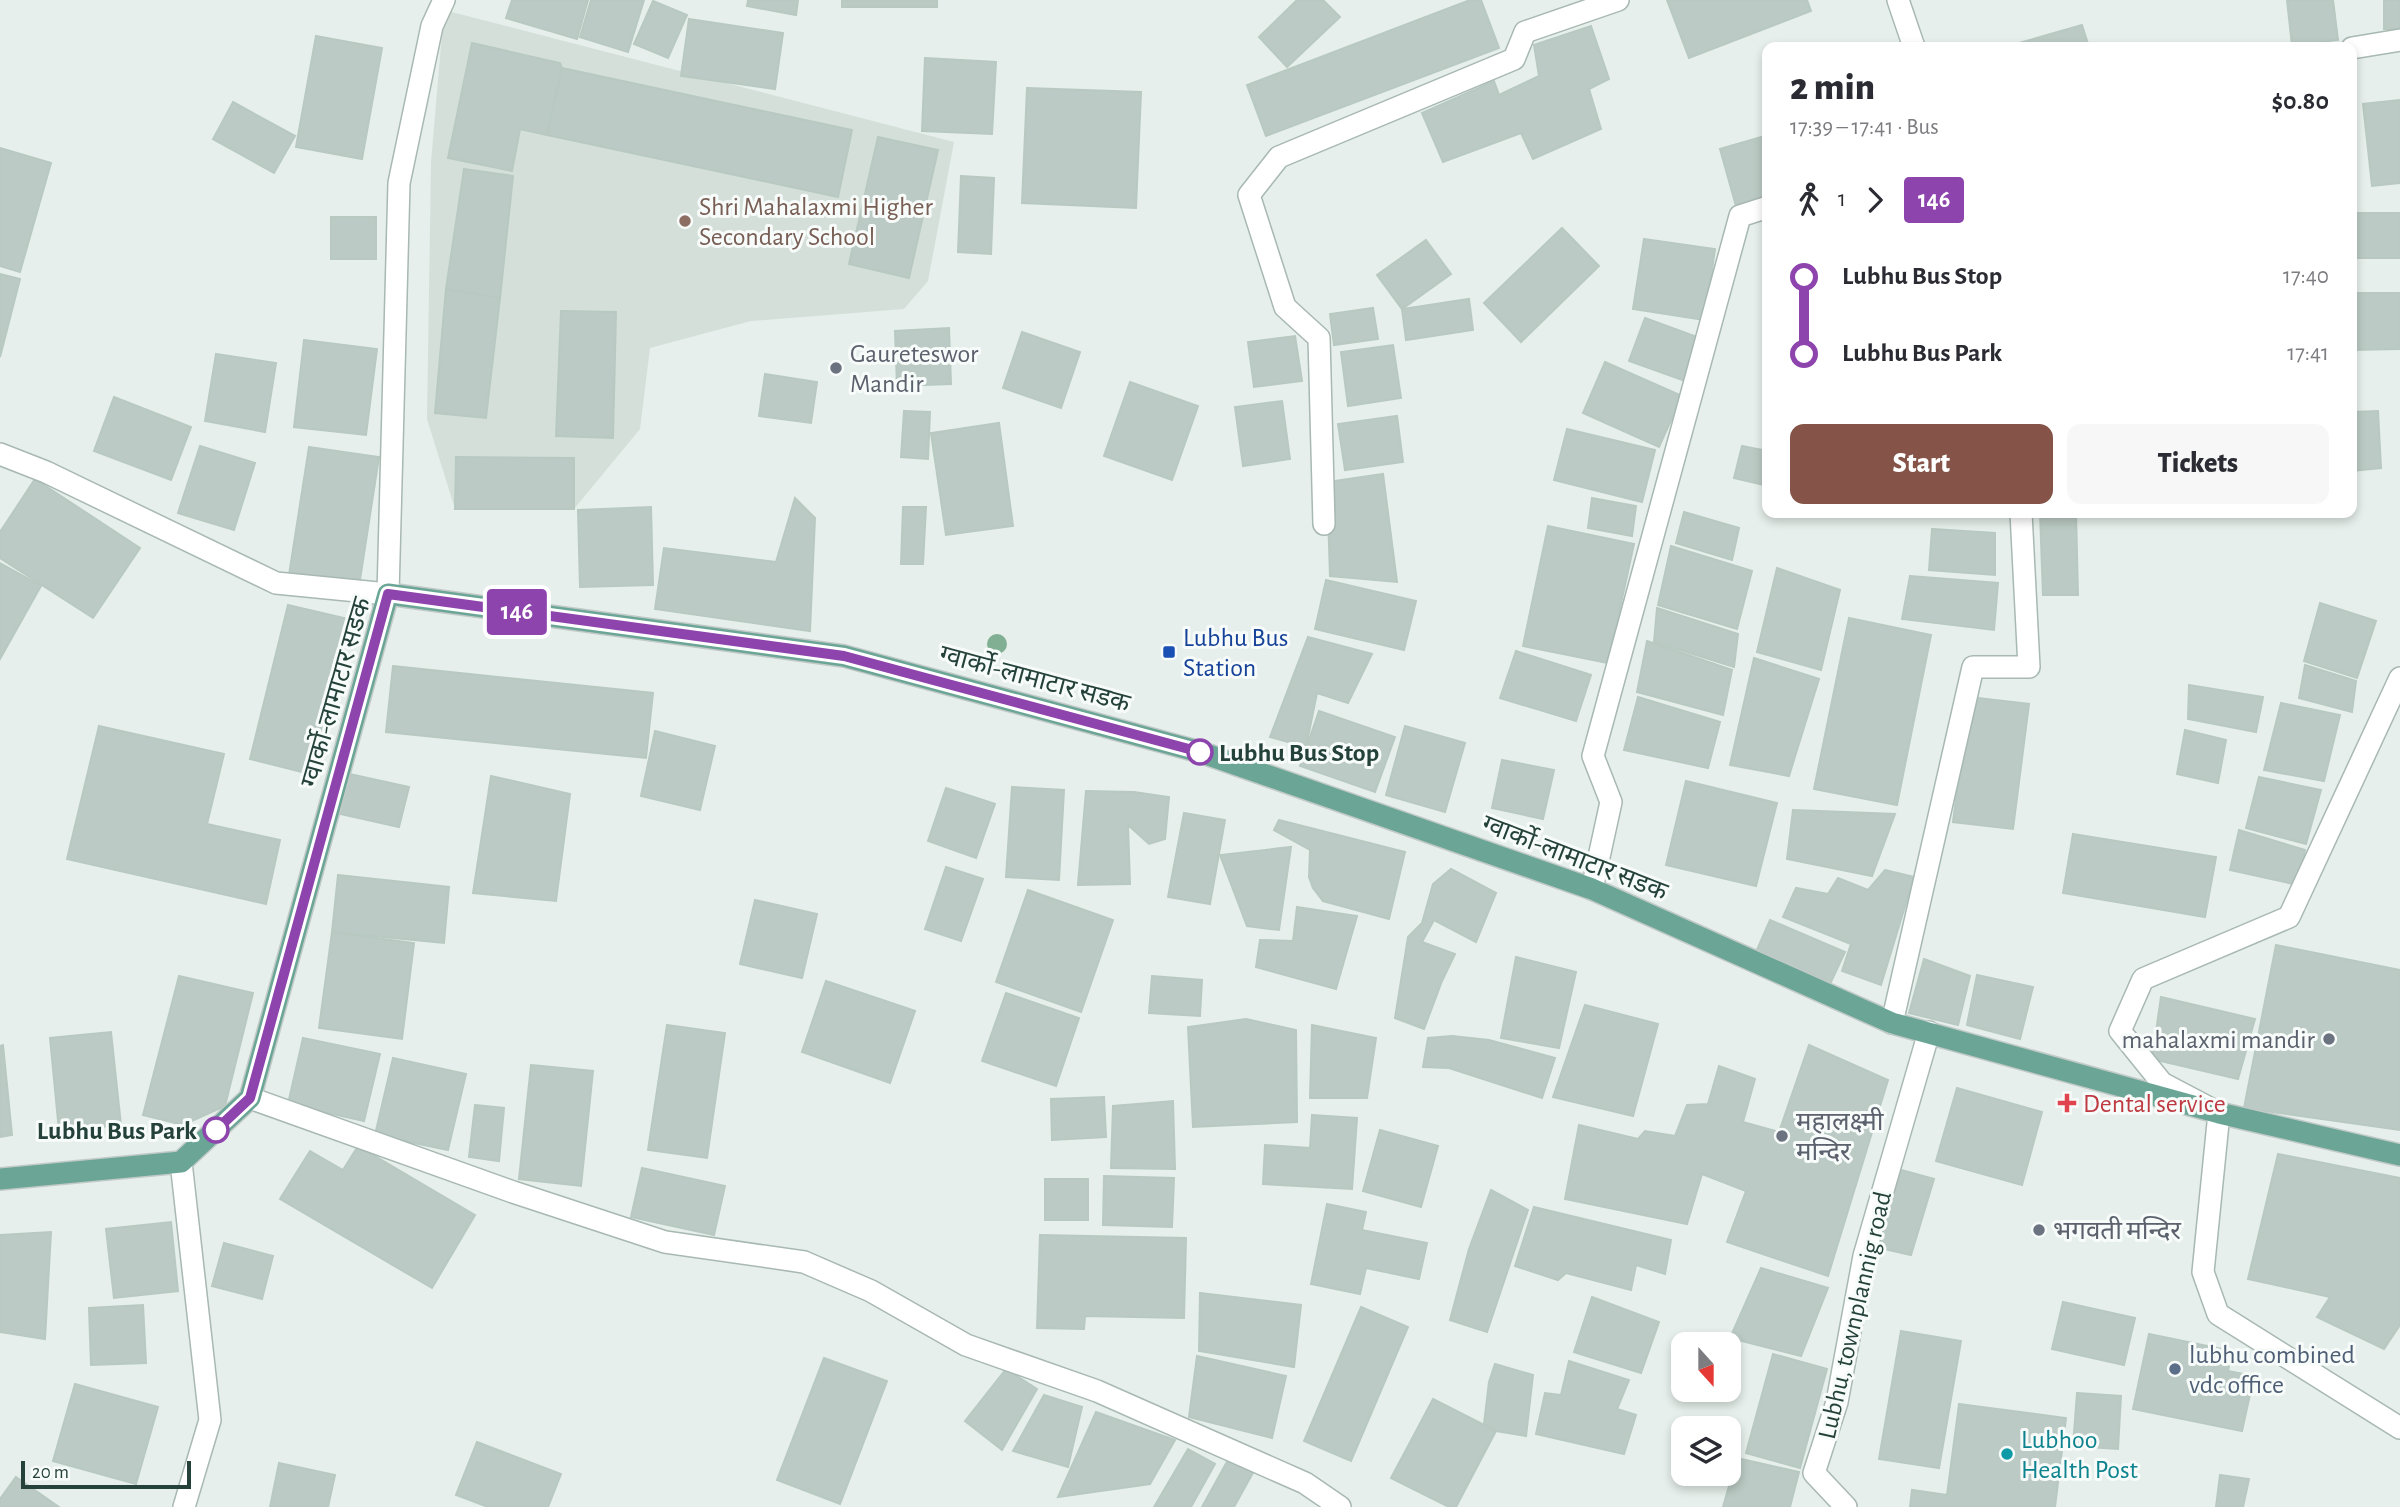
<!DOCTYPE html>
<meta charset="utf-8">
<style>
:root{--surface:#fff;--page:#f7f7f7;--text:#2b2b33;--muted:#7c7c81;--accent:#855347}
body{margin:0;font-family:"Alegreya Sans","Noto Sans Devanagari",sans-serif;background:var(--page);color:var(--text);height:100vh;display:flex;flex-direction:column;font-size:26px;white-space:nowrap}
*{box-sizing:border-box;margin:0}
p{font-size:23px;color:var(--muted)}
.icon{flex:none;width:38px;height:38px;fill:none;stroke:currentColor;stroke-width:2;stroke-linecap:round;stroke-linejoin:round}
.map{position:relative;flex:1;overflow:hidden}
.side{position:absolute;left:1762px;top:42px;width:595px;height:476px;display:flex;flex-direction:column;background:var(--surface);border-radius:14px;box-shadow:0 4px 10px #0003}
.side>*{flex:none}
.badge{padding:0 14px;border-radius:5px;font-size:24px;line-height:46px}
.needle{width:46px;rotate:159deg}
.controls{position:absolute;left:1671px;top:1332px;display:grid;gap:14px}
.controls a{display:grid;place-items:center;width:70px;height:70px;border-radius:14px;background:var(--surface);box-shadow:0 4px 10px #0003;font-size:35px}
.scale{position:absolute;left:21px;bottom:18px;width:170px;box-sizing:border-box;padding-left:7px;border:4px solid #24423a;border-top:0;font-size:19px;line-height:24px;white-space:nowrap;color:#24423a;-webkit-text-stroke:5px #f7fbf9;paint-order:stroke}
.map>.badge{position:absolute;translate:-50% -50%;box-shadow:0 0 0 4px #fff}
.legs{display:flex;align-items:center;gap:10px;height:77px;padding:0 28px;font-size:23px}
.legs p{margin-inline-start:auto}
.summary{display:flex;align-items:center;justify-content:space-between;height:119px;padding:0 28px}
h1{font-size:38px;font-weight:800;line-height:52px}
.action{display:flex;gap:14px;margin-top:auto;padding:14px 28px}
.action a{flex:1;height:80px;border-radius:14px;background:var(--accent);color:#fff;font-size:28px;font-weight:800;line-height:80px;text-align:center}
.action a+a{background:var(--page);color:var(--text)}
ul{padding:0 28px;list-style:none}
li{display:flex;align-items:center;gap:24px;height:77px;font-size:26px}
li i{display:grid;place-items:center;width:10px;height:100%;margin:0 9px;background:currentColor}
li i::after{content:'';width:18px;height:18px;margin:-9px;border:5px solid;border-radius:50%;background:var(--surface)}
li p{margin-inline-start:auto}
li:first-child i{background:linear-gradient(#0000 50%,currentColor 0)}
li:last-child i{background:linear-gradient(currentColor 50%,#0000 0)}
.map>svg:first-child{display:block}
.built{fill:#d4dfda}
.building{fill:#bbcac4;stroke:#b8c9c2;stroke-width:2}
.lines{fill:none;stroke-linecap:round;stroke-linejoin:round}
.minor-casing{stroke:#a8b8b2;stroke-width:24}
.major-casing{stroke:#c2cac8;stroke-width:24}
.minor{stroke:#fff;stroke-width:21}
.major{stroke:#6aa596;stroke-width:21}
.tree{fill:#80af93}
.line-1-casing{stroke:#fff;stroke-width:16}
.line-1{stroke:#8e44ad;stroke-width:10}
.education-dot{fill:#8d6e63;stroke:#f7fbf9;stroke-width:2.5}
.worship-dot{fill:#6b7280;stroke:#f7fbf9;stroke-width:2.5}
.transit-dot{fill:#1a4fb4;stroke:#f7fbf9;stroke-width:2.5}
.stop-1-dot{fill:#fff;stroke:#8e44ad;stroke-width:3.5}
.health-dot{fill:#e0444e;stroke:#f7fbf9;stroke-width:2.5}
.service-dot{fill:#5c6f8a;stroke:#f7fbf9;stroke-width:2.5}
.culture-dot{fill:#0f9aa8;stroke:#f7fbf9;stroke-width:2.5}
.labels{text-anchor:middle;stroke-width:6;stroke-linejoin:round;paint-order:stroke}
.education-label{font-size:26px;fill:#785e54;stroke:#f7fbf9;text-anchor:start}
.worship-label{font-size:26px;fill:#5b616d;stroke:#f7fbf9;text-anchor:start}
.transit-label{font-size:26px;fill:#164399;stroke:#f7fbf9;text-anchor:start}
.street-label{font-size:26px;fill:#24423a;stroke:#f7fbf9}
.stop-label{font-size:26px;font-weight:bold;fill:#24423a;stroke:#f7fbf9;text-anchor:start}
.health-label{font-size:26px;fill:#be3a42;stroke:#f7fbf9;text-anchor:start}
.service-label{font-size:26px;fill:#4e5e75;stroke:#f7fbf9;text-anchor:start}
.culture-label{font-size:26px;fill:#0d838f;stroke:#f7fbf9;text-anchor:start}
</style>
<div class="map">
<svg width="2400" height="1507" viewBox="0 0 2400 1507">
<rect width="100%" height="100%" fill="#e6efeb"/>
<polygon class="built" points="444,10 954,142 928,281 904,309 751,321 650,348 640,429 574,509 455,509 427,419 431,162"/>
<g class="building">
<polygon points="512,0 588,0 577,39 506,18"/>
<polygon points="591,0 644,0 628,52 580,37"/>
<polygon points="748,0 798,0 796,15 747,6"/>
<rect x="842" y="0" width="95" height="7"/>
<polygon points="1297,0 1323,0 1340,17 1287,67 1259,37"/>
<polygon points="1470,0 1481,0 1499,48 1266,136 1247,85"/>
<polygon points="1667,0 1807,0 1811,11 1689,58"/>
<polygon points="2287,0 2333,0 2338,40 2292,46"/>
<rect x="2384" y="0" width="16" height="29"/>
<polygon points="653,1 687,15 668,58 634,44"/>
<polygon points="689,19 783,33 775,89 681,76"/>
<polygon points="2082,25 2089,47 2005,47"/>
<polygon points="1591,26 1609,79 1589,89 1601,129 1533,159 1521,133 1443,162 1422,113 1494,81 1499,95 1539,76 1534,45"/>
<polygon points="316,36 382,48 362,159 296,147"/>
<polygon points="472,43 560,63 562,68 547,135 520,129 512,171 448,158"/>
<polygon points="925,58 996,62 992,134 922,131"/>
<polygon points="562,68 852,130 838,197 547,135"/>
<polygon points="1027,88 1141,92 1136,208 1022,203"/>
<polygon points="2400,100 2400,183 2372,186 2363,104"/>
<polygon points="233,102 295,136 274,173 213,139"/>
<polygon points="1768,135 1768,197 1736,206 1720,149"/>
<polygon points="878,137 938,150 909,278 849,264"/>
<polygon points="0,148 51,163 20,272 0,266"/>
<polygon points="464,169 513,176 500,298 446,289"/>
<polygon points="961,176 994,178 991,254 958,252"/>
<rect x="2352" y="213" width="48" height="45"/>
<rect x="331" y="217" width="45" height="42"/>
<polygon points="1562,228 1599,266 1521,342 1484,303"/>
<polygon points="1644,239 1715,249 1705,320 1633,309"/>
<polygon points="1426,240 1451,274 1402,309 1377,275"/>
<polygon points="0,274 20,279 0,357"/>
<polygon points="446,289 500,298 486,418 435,413"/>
<polygon points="2352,293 2400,293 2400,349 2352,350"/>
<polygon points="1469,299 1473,330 1406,340 1402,309"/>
<polygon points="1373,308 1378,339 1334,345 1330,314"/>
<polygon points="561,311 616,312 613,438 556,436"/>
<polygon points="1645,318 1700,338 1685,381 1629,361"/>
<polygon points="949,328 951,384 897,386 895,331"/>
<polygon points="1022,332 1080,352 1061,408 1003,388"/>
<polygon points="1295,336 1302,381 1254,387 1248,342"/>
<polygon points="304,340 377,349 366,435 294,427"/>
<polygon points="1393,345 1401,398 1348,406 1341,352"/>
<polygon points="216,354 276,363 265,432 205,421"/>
<polygon points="1605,362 1682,396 1659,447 1583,413"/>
<polygon points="765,374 817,382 811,423 759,416"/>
<polygon points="1130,382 1198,406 1172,480 1104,456"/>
<polygon points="114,397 191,427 171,480 94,451"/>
<polygon points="1282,401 1290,459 1243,466 1235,407"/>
<polygon points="904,411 930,412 928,459 901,457"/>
<polygon points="2378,411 2381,468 2352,471 2352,412"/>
<polygon points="1397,416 1403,462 1345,470 1338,424"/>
<polygon points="999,423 1013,526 946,535 931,433"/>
<polygon points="1567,429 1655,450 1642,502 1554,480"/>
<polygon points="200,446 255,463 234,530 178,513"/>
<polygon points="1742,446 1768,451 1768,486 1734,478"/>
<polygon points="309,447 379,457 359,586 289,575"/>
<polygon points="456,457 574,458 574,509 455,509"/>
<polygon points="1383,474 1397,582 1330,576 1327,482"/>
<polygon points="35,479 140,548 93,618 0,558 0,532"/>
<polygon points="795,498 815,518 810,631 655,609 664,548 776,562"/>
<polygon points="1592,498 1636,506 1632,536 1588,528"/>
<polygon points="651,507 653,585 580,587 578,510"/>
<polygon points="903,507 926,507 923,564 901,564"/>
<polygon points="1684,512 1739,528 1732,560 1676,543"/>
<polygon points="2040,513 2076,513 2078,595 2043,595"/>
<polygon points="1548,526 1634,544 1608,663 1523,646"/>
<polygon points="1932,529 1995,533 1995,575 1929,570"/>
<polygon points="1671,546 1752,571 1737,629 1658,605"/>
<polygon points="0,563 41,586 0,659"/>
<polygon points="1777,568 1840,590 1821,670 1757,652"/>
<polygon points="1910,576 1998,583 1994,630 1902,619"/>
<polygon points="1326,580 1416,601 1404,650 1315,629"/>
<polygon points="2320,603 2376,621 2357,678 2304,661"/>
<polygon points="288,605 348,619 310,774 250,759"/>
<polygon points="1657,608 1738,634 1734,667 1654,642"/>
<polygon points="1849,618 1931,635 1897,805 1814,789"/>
<polygon points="1308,637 1372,654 1348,703 1317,693 1306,747 1270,737"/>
<polygon points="1647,641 1732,670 1723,715 1637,692"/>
<polygon points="1516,651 1591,675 1576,721 1500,698"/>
<polygon points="1754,658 1819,679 1789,776 1730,765"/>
<polygon points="2305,665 2356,681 2352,712 2299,698"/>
<polygon points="393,666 653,693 646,758 386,732"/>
<polygon points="2189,685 2263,697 2256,732 2188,719"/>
<polygon points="1638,697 1720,722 1708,768 1624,750"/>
<polygon points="1969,697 2029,704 2013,829 1953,822"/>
<polygon points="2281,703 2340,715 2324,781 2264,770"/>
<polygon points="1319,711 1395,737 1375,792 1300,766"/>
<polygon points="99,726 224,754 207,824 280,840 266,904 67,859"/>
<polygon points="1405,726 1465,743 1445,812 1386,795"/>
<polygon points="2185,730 2226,740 2218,783 2177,774"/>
<polygon points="655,731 715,746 700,810 641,796"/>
<polygon points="1502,760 1554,770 1543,819 1492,808"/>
<polygon points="345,773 409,787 399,827 336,813"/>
<polygon points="491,776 570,794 556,901 473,893"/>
<polygon points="2259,777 2321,790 2306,844 2246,828"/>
<polygon points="1686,781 1777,803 1756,886 1666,865"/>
<polygon points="1012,787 1064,790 1059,880 1006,877"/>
<polygon points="946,788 995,804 976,858 928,841"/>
<polygon points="1086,791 1134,792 1169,797 1165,839 1149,844 1128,825 1130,884 1078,885"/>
<polygon points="1793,810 1895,814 1872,876 1787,859"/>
<polygon points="1184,813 1225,820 1210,904 1168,897"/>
<polygon points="1279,820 1405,852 1389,919 1323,901 1313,888 1309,877 1310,850 1274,830"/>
<polygon points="2239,830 2305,850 2298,885 2230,870"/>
<polygon points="2073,834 2216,857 2205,917 2063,893"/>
<polygon points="1291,847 1279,930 1247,926 1220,855"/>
<polygon points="946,867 983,879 961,941 925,929"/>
<polygon points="1451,869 1496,893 1476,942 1434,920 1422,942 1455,954 1442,981 1424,1029 1395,1018 1408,937 1422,923 1433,884"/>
<polygon points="1885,870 1914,877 1881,985 1842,971 1851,944 1783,917 1796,888 1828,894 1838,878 1868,890"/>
<polygon points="338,875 449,887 444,943 332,932"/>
<polygon points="1028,890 1113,920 1081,1012 996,982"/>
<polygon points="755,900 817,914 802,978 740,964"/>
<polygon points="1297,907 1357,916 1336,989 1256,967 1260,940 1293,941"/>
<polygon points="1770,920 1845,952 1831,982 1756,952"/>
<polygon points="332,932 414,943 402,1039 319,1028"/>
<polygon points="2276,945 2400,970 2400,1130 2244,1108"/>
<polygon points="1516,957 1576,972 1559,1048 1501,1038"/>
<polygon points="1924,959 1970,976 1958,1025 1909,1013"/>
<polygon points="1977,975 2033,987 2020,1039 1967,1025"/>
<polygon points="179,976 253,993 225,1106 183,1125 143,1115"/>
<polygon points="1152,976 1202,980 1200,1016 1149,1013"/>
<polygon points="826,981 915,1011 890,1083 802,1052"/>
<polygon points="1006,993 1079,1018 1056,1086 982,1061"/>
<polygon points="2161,997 2255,1019 2238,1079 2152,1059"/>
<polygon points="1585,1005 1658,1024 1633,1116 1553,1097"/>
<polygon points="1246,1019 1296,1030 1297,1122 1193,1127 1188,1027"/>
<polygon points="667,1025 725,1033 707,1158 648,1150"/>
<polygon points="1312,1025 1376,1038 1367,1098 1310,1098"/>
<polygon points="111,1032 121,1125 59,1131 50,1038"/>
<polygon points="1452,1036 1489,1040 1555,1058 1542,1098 1449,1068 1423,1067 1428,1038"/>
<polygon points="303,1038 380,1054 364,1121 288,1104"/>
<polygon points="3,1045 12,1135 0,1137 0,1046"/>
<polygon points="1809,1045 1888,1080 1828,1276 1727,1242 1746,1191 1702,1174 1687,1224 1565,1199 1579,1125 1638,1139 1645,1131 1675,1136 1687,1105 1708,1104 1719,1066 1755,1079 1743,1122 1779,1132"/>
<polygon points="393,1058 466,1074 448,1150 375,1135"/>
<polygon points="531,1065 593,1071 581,1186 519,1179"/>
<polygon points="1957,1088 2042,1112 2022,1185 1936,1161"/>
<polygon points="1104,1097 1106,1137 1052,1140 1051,1099"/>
<polygon points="1173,1101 1175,1169 1111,1168 1113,1106"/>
<polygon points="475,1105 504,1108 499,1161 469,1157"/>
<polygon points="1312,1115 1357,1118 1352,1189 1263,1184 1265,1145 1310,1148"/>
<polygon points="1380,1130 1438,1146 1421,1207 1363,1191"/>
<polygon points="358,1146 475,1215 432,1288 280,1199 310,1151 343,1170"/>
<polygon points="2278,1154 2400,1178 2400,1325 2384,1349 2317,1317 2330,1297 2248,1279"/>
<polygon points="642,1168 725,1186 714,1235 631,1217"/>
<polygon points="1894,1168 1934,1179 1911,1255 1871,1246"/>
<polygon points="1104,1176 1174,1178 1172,1227 1103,1225"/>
<rect x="1045" y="1179" width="43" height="41"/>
<polygon points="1491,1190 1528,1210 1487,1332 1450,1320 1469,1249"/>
<polygon points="1327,1204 1366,1212 1362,1230 1427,1243 1419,1279 1366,1268 1360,1294 1311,1284"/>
<polygon points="1534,1207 1671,1240 1665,1274 1636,1265 1631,1290 1566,1273 1558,1280 1515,1266"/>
<polygon points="171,1222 178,1291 114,1298 106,1229"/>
<polygon points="51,1232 45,1339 0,1332 0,1235"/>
<polygon points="1040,1235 1186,1238 1184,1318 1085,1316 1084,1329 1037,1328"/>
<polygon points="224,1243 273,1256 262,1299 212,1286"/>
<polygon points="1761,1268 1828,1288 1801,1356 1730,1338"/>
<polygon points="1200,1293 1301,1305 1294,1367 1199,1351"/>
<polygon points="1592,1297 1659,1322 1641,1373 1574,1352"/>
<polygon points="2063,1302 2135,1318 2124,1365 2052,1349"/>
<polygon points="143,1305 146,1363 91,1365 89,1308"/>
<polygon points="1361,1307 1408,1327 1351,1461 1304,1441"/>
<polygon points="1901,1331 1961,1341 1939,1468 1879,1459"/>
<polygon points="2149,1334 2232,1351 2228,1371 2254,1376 2242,1431 2133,1409"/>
<polygon points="1773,1354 1827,1369 1800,1468 1746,1453"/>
<polygon points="1197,1356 1286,1376 1272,1438 1189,1417"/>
<polygon points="824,1358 887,1381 840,1504 777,1480"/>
<polygon points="1569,1361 1629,1380 1617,1409 1636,1415 1624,1454 1536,1434 1545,1393 1561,1395"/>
<polygon points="1495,1364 1533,1375 1526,1436 1496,1431 1484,1424 1489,1382"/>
<polygon points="1006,1369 1037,1389 1002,1450 965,1421"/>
<polygon points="75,1384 158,1407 136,1484 53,1461"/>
<polygon points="2077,1393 2121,1396 2118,1449 2073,1446"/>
<polygon points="1044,1395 1082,1407 1068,1467 1013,1451"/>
<polygon points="1433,1399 1496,1431 1456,1507 1449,1507 1391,1478"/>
<polygon points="1959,1404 2066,1418 2055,1507 1910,1507 1912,1490 1947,1495"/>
<polygon points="1096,1412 1175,1440 1150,1484 1058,1497"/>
<polygon points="477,1442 561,1474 548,1507 488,1507 456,1495"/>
<polygon points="1188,1449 1215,1464 1191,1507 1154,1507"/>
<polygon points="1229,1458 1254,1471 1234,1507 1202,1507"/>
<polygon points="1737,1458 1799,1472 1790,1507 1723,1507"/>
<polygon points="279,1463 335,1475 328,1507 270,1507"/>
<polygon points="2220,1475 2249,1479 2243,1507 2216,1507"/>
<polygon points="16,1477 59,1507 0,1507 0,1499"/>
</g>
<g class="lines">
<defs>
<g id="minor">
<polyline points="1898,0 1914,47"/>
<polyline points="2352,48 2400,40"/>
<polyline points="0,454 46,472 276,583 388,594 399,183 432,26 444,0"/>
<polyline points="1324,524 1319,338 1285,307 1249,195 1279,157 1514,59 1525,32 1618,0"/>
<polyline points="2400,678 2289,917 2143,979 2120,1031 2162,1083 2219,1113 2203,1272 2218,1314 2400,1428"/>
<polyline points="1592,889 1611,802 1593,756 1740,216 1768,207"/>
<polyline points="1892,1023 1973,667 2029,667 2021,513"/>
<polyline points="250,1098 513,1192 665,1242 804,1262 871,1291 966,1345 1097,1391 1305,1483 1340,1507"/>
<polyline points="181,1162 210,1420 184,1507"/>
<polyline points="1846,1507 1814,1473 1837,1402 1864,1256 1929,1032"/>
</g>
<polyline id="major" points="0,1179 181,1162 250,1098 388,594 844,656 1200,752 1592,889 1892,1023 2219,1113 2400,1155"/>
</defs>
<use href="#minor" class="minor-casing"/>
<use href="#major" class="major-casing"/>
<use href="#minor" class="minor"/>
<use href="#major" class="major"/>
</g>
<circle class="tree" cx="997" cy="644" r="10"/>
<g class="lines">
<defs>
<polyline id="line-1" points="216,1130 250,1098 388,594 844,656 1200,752"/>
</defs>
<use href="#line-1" class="line-1-casing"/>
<use href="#line-1" class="line-1"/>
</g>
<circle class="education-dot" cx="685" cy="221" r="7"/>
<g class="worship-dot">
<circle cx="836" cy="368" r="7"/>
<circle cx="2329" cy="1039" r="7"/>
<circle cx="1782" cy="1136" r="7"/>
<circle cx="2039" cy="1230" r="7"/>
</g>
<rect class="transit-dot" x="1162" y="645" width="14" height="14" rx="3.5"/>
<g class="stop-1-dot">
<circle cx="1200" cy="752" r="12"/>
<circle cx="216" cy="1130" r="12"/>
</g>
<path class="health-dot" d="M2063.5 1092.5h7v7h7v7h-7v7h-7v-7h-7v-7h7z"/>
<circle class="service-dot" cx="2175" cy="1369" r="7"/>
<circle class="culture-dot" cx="2007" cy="1454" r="7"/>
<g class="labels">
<g class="education-label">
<text x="699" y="215">Shri Mahalaxmi Higher<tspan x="699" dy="30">Secondary School</tspan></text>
</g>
<g class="worship-label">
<text x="850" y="362">Gaureteswor<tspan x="850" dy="30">Mandir</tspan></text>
<text x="2315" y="1048" text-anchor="end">mahalaxmi mandir</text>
<text x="1796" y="1130">महालक्ष्मी<tspan x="1796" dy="30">मन्दिर</tspan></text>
<text x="2053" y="1239">भगवती मन्दिर</text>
</g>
<g class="transit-label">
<text x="1183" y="646">Lubhu Bus<tspan x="1183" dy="30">Station</tspan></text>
</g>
<g class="street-label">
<text transform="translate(1035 678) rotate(15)" y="9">ग्वार्को-लामाटार सडक</text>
<text transform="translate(335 692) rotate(-74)" y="9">ग्वार्को-लामाटार सडक</text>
<text transform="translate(1575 857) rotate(21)" y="9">ग्वार्को-लामाटार सडक</text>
<text transform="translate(1854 1315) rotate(-77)" y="9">Lubhu, townplannig road</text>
</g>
<g class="stop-label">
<text x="1219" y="761">Lubhu Bus Stop</text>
<text x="197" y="1139" text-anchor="end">Lubhu Bus Park</text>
</g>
<g class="health-label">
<text x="2083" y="1112">Dental service</text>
</g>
<g class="service-label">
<text x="2189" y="1363">lubhu combined<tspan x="2189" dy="30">vdc office</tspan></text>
</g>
<g class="culture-label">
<text x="2021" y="1448">Lubhoo<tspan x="2021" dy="30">Health Post</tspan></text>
</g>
</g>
</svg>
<div class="controls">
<a><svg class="needle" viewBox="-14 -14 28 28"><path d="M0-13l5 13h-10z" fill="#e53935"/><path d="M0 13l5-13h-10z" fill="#7c7c81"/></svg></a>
<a><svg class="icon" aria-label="layers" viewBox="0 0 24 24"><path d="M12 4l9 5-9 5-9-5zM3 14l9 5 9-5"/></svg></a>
</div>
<div class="scale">20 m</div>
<b class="badge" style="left:517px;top:612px;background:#8e44ad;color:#fff">146</b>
<section class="side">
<div class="summary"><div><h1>2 min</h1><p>17:39 – 17:41 · Bus</p></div><b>$0.80</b></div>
<div class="legs"><svg class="icon" aria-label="walk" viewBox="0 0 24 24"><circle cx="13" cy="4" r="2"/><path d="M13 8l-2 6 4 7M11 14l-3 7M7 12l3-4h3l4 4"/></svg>1<svg class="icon" aria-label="forward" viewBox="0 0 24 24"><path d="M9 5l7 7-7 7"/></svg><b class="badge" style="background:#8e44ad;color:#fff">146</b></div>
<ul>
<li><i style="color:#8e44ad"></i><b>Lubhu Bus Stop</b><p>17:40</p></li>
<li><i style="color:#8e44ad"></i><b>Lubhu Bus Park</b><p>17:41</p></li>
</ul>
<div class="action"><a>Start</a><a>Tickets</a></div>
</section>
</div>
